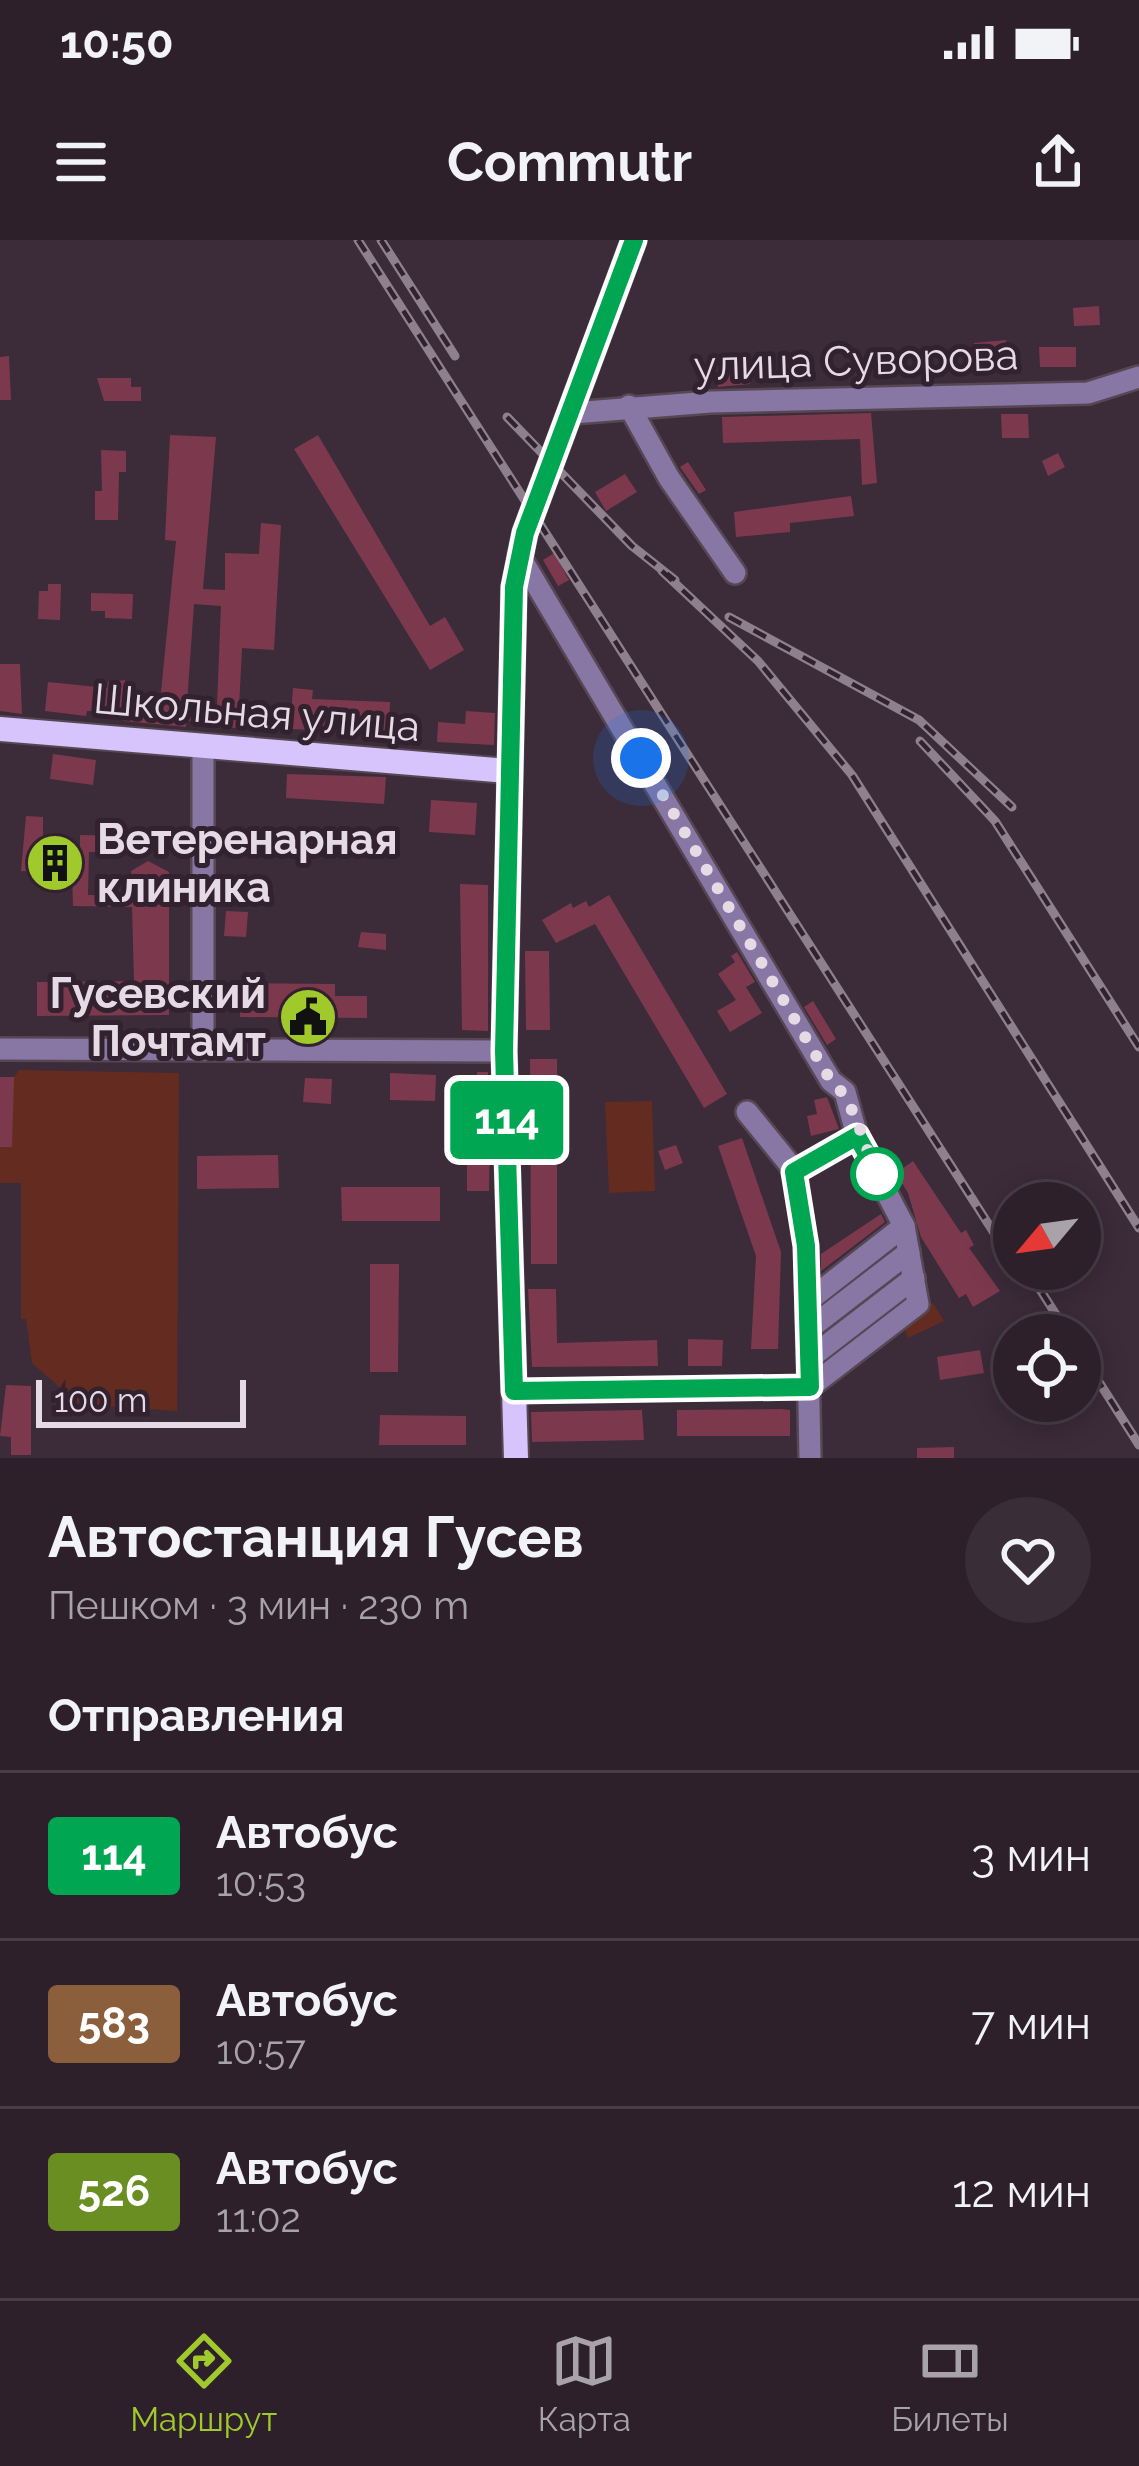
<!DOCTYPE html>
<html lang="ru">
<meta charset="utf-8">
<style>
:root{--surface:#2d202b;--page:#392d37;--text:#f1f3f6;--muted:#a7a3a9;--line:#483e47;--accent:#a0ca2c}
body{margin:0;font-family:Raleway,sans-serif;background:var(--page);color:var(--text);height:100vh;display:flex;flex-direction:column;font-size:45px;white-space:nowrap}
*{box-sizing:border-box;margin:0}
p{font-size:39px;color:var(--muted)}
.icon{flex:none;width:66px;height:66px;fill:none;stroke:currentColor;stroke-width:2;stroke-linecap:round;stroke-linejoin:round}
.map{position:relative;height:1218px;overflow:hidden}
.drawer{display:flex;flex-direction:column;background:var(--surface);flex:1}
.drawer>*{flex:none}
.badge{padding:0 24px;border-radius:9px;font-size:42px;line-height:78px}
.needle{width:78px;rotate:241deg}
.controls{position:absolute;left:993px;top:942px;display:grid;gap:24px}
.controls a{display:grid;place-items:center;width:108px;height:108px;border-radius:50%;background:var(--surface);box-shadow:0 6px 30px #0003,0 0 0 3px var(--line);font-size:60px}
.scale{position:absolute;left:36px;bottom:30px;width:210px;box-sizing:border-box;padding-left:12px;border:6px solid #e6dbe4;border-top:0;font-size:33px;line-height:42px;white-space:nowrap;color:#e6dbe4;-webkit-text-stroke:9px #32212f;paint-order:stroke}
.you{position:absolute;width:60px;height:60px;margin:-30px;border:9px solid #fff;border-radius:50%;background:#1a73e8;box-shadow:0 0 0 18px #1a73e833}
.map>.badge{position:absolute;translate:-50% -50%;box-shadow:0 0 0 6px #fff}
h2{padding:0 48px;font-size:45px;line-height:108px}
.round{display:grid;place-items:center;flex:none;width:126px;height:126px;border-radius:63px;background:var(--page)}
.summary{display:flex;align-items:center;justify-content:space-between;height:204px;padding:0 48px}
h1{font-size:57px;font-weight:700;line-height:90px}
ul{padding:0;list-style:none}
li{display:flex;align-items:center;gap:36px;height:168px;padding:0 48px;border-top:3px solid var(--line)}
li div{flex:1}
li b{display:block;font-size:45px}
li em{font-style:normal}
li .badge{min-width:132px;font-weight:700;text-align:center}
.status{display:flex;justify-content:space-between;align-items:center;height:84px;padding:0 60px;background:var(--surface);direction:ltr}
.status svg{height:33px;fill:currentColor}
header{display:flex;justify-content:space-between;align-items:center;height:156px;padding:0 48px;background:var(--surface);font-size:54px;font-weight:700}
.dock{display:flex;justify-content:space-around;align-items:center;height:168px;border-top:3px solid var(--line);background:var(--surface);font-size:33px;color:var(--muted)}
.dock a{display:grid;justify-items:center;gap:6px}
.dock .current{color:var(--accent)}
.map>svg:first-child{display:block}
.green{fill:#642b20}
.building{fill:#7c394d;fill-rule:evenodd}
.lines{fill:none;stroke-linecap:round;stroke-linejoin:round}
.minor-casing{stroke:#574754;stroke-width:26}
.major-casing{stroke:#574754;stroke-width:28}
.minor{stroke:#8877a4;stroke-width:21}
.major{stroke:#d8c4fc;stroke-width:24}
.rail-casing{stroke:#8e808c;stroke-width:9}
.rail{stroke:#32212f;stroke-width:4.5;stroke-dasharray:14;stroke-linecap:butt}
.line-casing{stroke:#fff;stroke-width:27}
.line{stroke:#00a651;stroke-width:18}
.walk{stroke:#e6dbe4;stroke-width:12;stroke-dasharray:0 21.6}
.stop-dot{fill:#fff;stroke:#00a651;stroke-width:6}
.labels{text-anchor:middle;stroke-width:10;stroke-linejoin:round;paint-order:stroke}
.street-label{font-size:42px;fill:#e6dbe4;stroke:#32212f}
.poi-label{font-size:42px;font-weight:bold;fill:#e6dbe4;stroke:#32212f;text-anchor:start}
</style>
<div class="status"><b>10:50</b><svg viewBox="0 0 49 12"><path d="M0 12V9h3v3zM5 12V6h3v6zM10 12V3h3v9zM15 12V0h3v12zM26 1h20v11H26zM47 4h2v5h-2z"/></svg></div>
<header><svg class="icon" aria-label="menu" viewBox="0 0 24 24"><path d="M4 6h16M4 12h16M4 18h16"/></svg>Commutr<svg class="icon" aria-label="share" viewBox="0 0 24 24"><path d="M12 15V3M7 8l5-5 5 5M5 13v7h14v-7"/></svg></header>
<div class="map">
<svg width="1139" height="1218" viewBox="0 0 1139 1218">
<rect width="100%" height="100%" fill="#3c2b39"/>
<g class="green">
<polygon points="19,830 179,833 177,1171 79,1164 32,1123 26,1079 21,1079 21,943 0,943 0,837 14,837"/>
<polygon points="652,861 655,951 609,953 605,862"/>
<polygon points="933,1063 944,1081 908,1098 902,1081"/>
</g>
<g class="building">
<polygon points="1099,66 1100,85 1074,86 1073,68"/>
<polygon points="1006,100 1008,126 975,128 974,103"/>
<polygon points="1039,107 1076,107 1076,127 1040,127"/>
<polygon points="9,116 11,160 0,160 0,117"/>
<polygon points="748,119 750,144 718,147 716,121"/>
<polygon points="97,138 131,138 131,147 141,147 141,161 104,161"/>
<polygon points="871,173 877,243 862,245 860,199 723,203 722,177"/>
<polygon points="1001,174 1028,174 1029,198 1002,198"/>
<path d="M170 195 216 197 203 349 225 350V313L259 314 261 283 281 285 274 410 242 408 238 488 217 487V482L186 481V487L123 481 124 470 87 471 86 476 45 471 48 442 107 448 108 442 125 440V459L160 462 176 301 165 300ZM194 364 221 366 217 465 187 463Z"/>
<polygon points="318,195 430,386 445,377 464,410 430,430 294,209"/>
<polygon points="101,210 126,211 126,232 119,232 118,280 95,280 95,251 102,251"/>
<polygon points="1058,213 1065,227 1048,236 1042,221"/>
<polygon points="688,222 706,250 699,254 680,227"/>
<polygon points="625,234 637,252 606,271 595,252"/>
<polygon points="851,256 854,276 790,283 790,292 736,297 734,272"/>
<polygon points="554,313 569,340 558,346 543,320"/>
<polygon points="48,344 61,344 60,380 38,379 39,351 48,351"/>
<polygon points="91,353 133,354 132,379 105,378 105,371 91,371"/>
<polygon points="0,424 20,424 22,474 0,471"/>
<polygon points="293,448 313,450 312,459 390,462 389,493 290,489"/>
<polygon points="466,471 495,473 494,505 437,502 438,482 465,484"/>
<polygon points="53,514 96,520 93,545 50,539"/>
<polygon points="287,534 386,537 384,564 286,558"/>
<polygon points="431,560 477,563 475,595 429,592"/>
<polygon points="26,576 43,577 43,613 73,614 80,609 80,595 132,596 132,613 89,612 88,655 132,656 131,631 148,621 169,632 169,775 37,776 37,742 134,741 132,667 73,666 72,633 21,631"/>
<polygon points="460,644 488,645 488,791 462,790"/>
<polygon points="609,655 727,854 704,868 595,684 556,703 542,680 571,663 573,668 586,661 589,667"/>
<polygon points="226,671 248,672 246,697 224,696"/>
<polygon points="361,692 386,694 386,710 358,707"/>
<polygon points="525,711 549,711 550,790 526,790"/>
<polygon points="737,712 755,742 746,747 762,773 730,792 717,771 736,760 718,734 735,722 731,716"/>
<polygon points="240,743 335,744 335,756 367,756 367,778 240,777"/>
<polygon points="813,761 836,799 827,805 804,767"/>
<polygon points="530,819 557,819 557,1024 531,1024"/>
<polygon points="477,832 488,832 489,873 476,873"/>
<polygon points="390,833 436,835 435,861 390,860"/>
<polygon points="0,837 14,837 12,907 0,907"/>
<polygon points="305,838 332,839 331,864 303,862"/>
<polygon points="827,857 839,889 811,896 807,876 817,874 814,860"/>
<polygon points="467,898 490,898 489,951 467,951"/>
<polygon points="742,898 781,1012 778,1109 751,1109 756,1016 718,906"/>
<polygon points="676,905 683,923 665,930 658,911"/>
<polygon points="278,915 279,948 197,949 197,916"/>
<polygon points="913,921 961,993 966,990 974,1005 969,1008 1000,1051 973,1067 966,1054 959,1058 921,997 908,953 896,933"/>
<polygon points="341,947 440,947 440,981 342,981"/>
<polygon points="881,974 885,982 821,1031 821,1014"/>
<polygon points="370,1024 399,1024 398,1132 370,1132"/>
<polygon points="528,1049 556,1049 557,1103 657,1100 658,1126 532,1127"/>
<polygon points="688,1099 723,1100 722,1126 688,1126"/>
<polygon points="980,1110 984,1133 940,1140 937,1117"/>
<polygon points="6,1145 31,1146 31,1215 11,1215 11,1197 0,1196"/>
<polygon points="781,1169 790,1170 790,1196 677,1196 677,1170"/>
<polygon points="642,1170 644,1200 532,1202 531,1172"/>
<polygon points="380,1175 466,1176 466,1205 379,1205"/>
<polygon points="954,1207 954,1218 917,1218 917,1208"/>
</g>
<g class="lines">
<defs>
<g id="minor">
<polyline points="629,166 669,238 735,333"/>
<polyline points="573,173 710,162 1088,153 1139,137"/>
<polyline points="519,315 831,841 845,852 857,896 904,986 918,1064 810,1147"/>
<polyline points="203,508 203,810"/>
<polyline points="0,809 504,811"/>
<polyline points="747,872 795,931 806,1006 810,1218"/>
<polyline points="795,931 857,896"/>
<polyline points="808,1061 904,986"/>
<polyline points="809,1089 909,1012"/>
<polyline points="810,1118 914,1038"/>
<polyline points="514,1151 810,1147"/>
</g>
<g id="major">
<polyline points="0,489 508,531"/>
<polyline points="516,1218 504,811 514,347 525,293 634,0"/>
</g>
</defs>
<use href="#minor" class="minor-casing"/>
<use href="#major" class="major-casing"/>
<use href="#minor" class="minor"/>
<use href="#major" class="major"/>
<defs>
<g id="rail">
<polyline points="358,0 1014,1024"/>
<polyline points="381,0 455,116"/>
<polyline points="507,177 632,306 675,340"/>
<polyline points="662,331 758,421 852,535 1139,988"/>
<polyline points="729,377 919,480 1012,567"/>
<polyline points="920,501 995,581 1139,807"/>
<polyline points="1027,1029 1069,1095"/>
<polyline points="1080,1112 1139,1205"/>
</g>
</defs>
<use href="#rail" class="rail-casing"/>
<use href="#rail" class="rail"/>
</g>
<g class="lines">
<defs>
<polyline id="line" points="634,0 525,293 514,347 504,811 514,1151 810,1147 806,1006 794,932 857,896 878,934"/>
</defs>
<use href="#line" class="line-casing"/>
<use href="#line" class="line"/>
<path class="walk" d="M641 518 831 841C855 860 864 907 877 934"/>
</g>
<defs>
<symbol id="building-disc" viewBox="-11 -11 22 22"><circle r="9.5" fill="#a0ca2c" stroke="#32212f"/><path d="M-4-6H4V6H1V3H-1V6H-4ZM-2.5-4.3h1.7v1.8h-1.7ZM.8-4.3h1.7v1.8H.8ZM-2.5-1h1.7V.8h-1.7ZM.8-1h1.7V.8H.8Z" fill="#111"/></symbol>
<symbol id="civic-disc" viewBox="-11 -11 22 22"><circle r="9.5" fill="#a0ca2c" stroke="#32212f"/><path d="M-.6-6.5H3V-4.5H.6V-3L4-1V1h2V6H-6V1h2V-1L-.6-3ZM-1.2 2.5V6h2.4V2.5Z" fill="#111"/></symbol>
</defs>
<g fill-rule="evenodd">
<use href="#building-disc" x="22" y="590" width="66" height="66"/>
<use href="#civic-disc" x="275" y="744" width="66" height="66"/>
</g>
<circle class="stop-dot" cx="877" cy="934" r="24"/>
<g class="labels">
<g class="street-label">
<text transform="translate(856 120) rotate(-2)" y="15">улица Суворова</text>
<text transform="translate(257 472) rotate(5)" y="15">Школьная улица</text>
</g>
<g class="poi-label">
<text x="97" y="614">Ветеренарная<tspan x="97" dy="48">клиника</tspan></text>
<text x="266" y="768" text-anchor="end">Гусевский<tspan x="266" dy="48">Почтамт</tspan></text>
</g>
</g>
</svg>
<div class="controls">
<a><svg class="needle" viewBox="-14 -14 28 28"><path d="M0-13l5 13h-10z" fill="#e53935"/><path d="M0 13l5-13h-10z" fill="#a7a3a9"/></svg></a>
<a><svg class="icon" aria-label="locate" viewBox="0 0 24 24"><circle cx="12" cy="12" r="6"/><path d="M12 2v4M12 18v4M2 12h4M18 12h4"/></svg></a>
</div>
<div class="scale">100 m</div>
<div class="you" style="left:641px;top:518px"></div>
<b class="badge" style="left:507px;top:880px;background:#00a651;color:#fff">114</b>
</div>
<section class="drawer">
<div class="summary"><div><h1>Автостанция Гусев</h1><p>Пешком · 3 мин · 230 m</p></div><a class="round"><svg class="icon" aria-label="heart" viewBox="0 0 24 24"><path d="M12 20l-8-8c-3-5 5-10 8-4 3-6 11-1 8 4z"/></svg></a></div>
<h2>Отправления</h2>
<ul>
<li><span class="badge" style="background:#00a651;color:#fff">114</span><div><b>Автобус</b><p>10:53</p></div><em>3 мин</em></li>
<li><span class="badge" style="background:#8b5e3c;color:#fff">583</span><div><b>Автобус</b><p>10:57</p></div><em>7 мин</em></li>
<li><span class="badge" style="background:#6b8e23;color:#fff">526</span><div><b>Автобус</b><p>11:02</p></div><em>12 мин</em></li>
</ul>
</section>
<nav class="dock">
<a class="current"><svg class="icon" aria-label="directions" viewBox="0 0 24 24"><path d="M12 3l9 9-9 9-9-9zM9 14v-3h6M13 9l2 2-2 2"/></svg>Маршрут</a>
<a><svg class="icon" aria-label="map" viewBox="0 0 24 24"><path d="M3 6l6-2 6 2 6-2v14l-6 2-6-2-6 2zM9 4v14M15 6v14"/></svg>Карта</a>
<a><svg class="icon" aria-label="tickets" viewBox="0 0 24 24"><path d="M3 7h18v10H3zM15 7v10"/></svg>Билеты</a>
</nav>
